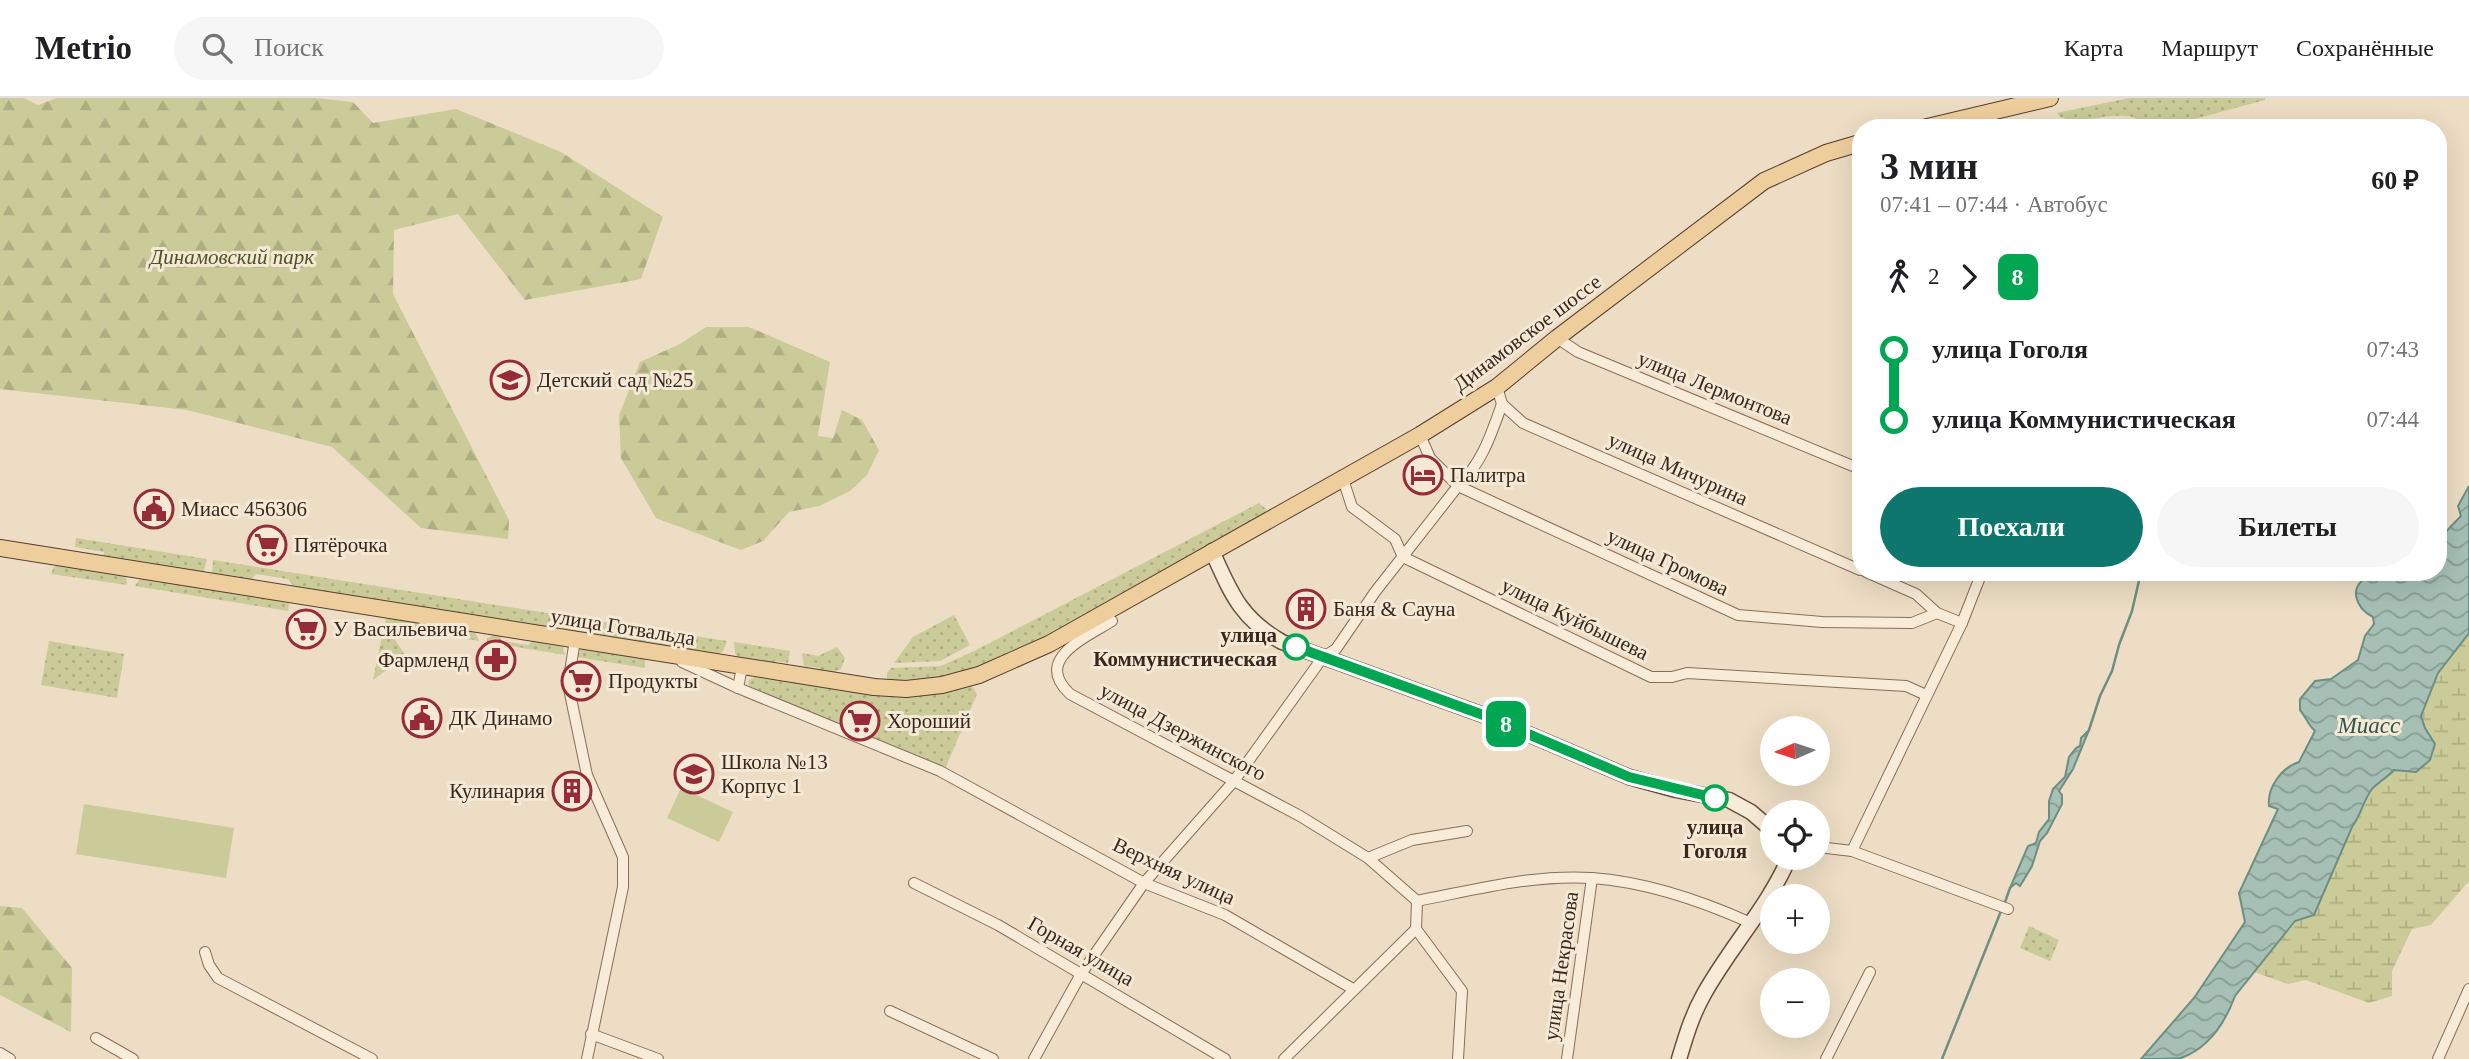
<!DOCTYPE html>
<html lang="ru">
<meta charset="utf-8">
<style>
:root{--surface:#fff;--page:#f6f6f6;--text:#202124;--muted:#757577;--line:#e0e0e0;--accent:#0f766e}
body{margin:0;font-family:"Times New Roman",serif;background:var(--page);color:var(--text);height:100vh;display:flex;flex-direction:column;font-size:26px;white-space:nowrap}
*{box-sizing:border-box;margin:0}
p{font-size:23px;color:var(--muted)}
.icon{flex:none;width:38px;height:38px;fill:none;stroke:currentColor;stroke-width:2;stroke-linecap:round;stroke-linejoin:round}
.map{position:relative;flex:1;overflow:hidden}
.panel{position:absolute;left:1852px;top:21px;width:595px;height:462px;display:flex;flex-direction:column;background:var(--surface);border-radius:28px;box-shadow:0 7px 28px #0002}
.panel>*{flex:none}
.badge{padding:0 14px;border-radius:10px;font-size:24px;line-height:46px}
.needle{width:46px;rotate:267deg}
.fabs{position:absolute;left:1760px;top:618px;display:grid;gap:14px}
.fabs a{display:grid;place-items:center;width:70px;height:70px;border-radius:50%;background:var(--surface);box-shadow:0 7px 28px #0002;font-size:35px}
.map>.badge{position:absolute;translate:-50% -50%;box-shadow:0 0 0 4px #fff}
.legs{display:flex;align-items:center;gap:10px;height:77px;padding:0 28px;font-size:23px}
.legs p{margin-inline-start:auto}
.head{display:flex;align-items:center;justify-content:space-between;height:119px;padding:0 28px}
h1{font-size:38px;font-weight:600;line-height:52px}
.primary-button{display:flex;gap:14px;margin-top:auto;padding:14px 28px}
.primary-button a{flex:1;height:80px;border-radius:42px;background:var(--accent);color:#fff;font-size:28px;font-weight:600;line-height:80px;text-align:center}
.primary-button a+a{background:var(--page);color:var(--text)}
ul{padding:0 28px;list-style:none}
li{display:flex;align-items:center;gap:24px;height:70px;font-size:26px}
li i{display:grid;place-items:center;width:10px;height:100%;margin:0 9px;background:currentColor}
li i::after{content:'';width:18px;height:18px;margin:-9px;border:5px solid;border-radius:50%;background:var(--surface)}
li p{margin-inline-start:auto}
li:first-child i{background:linear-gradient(#0000 50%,currentColor 0)}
li:last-child i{background:linear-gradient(currentColor 50%,#0000 0)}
header{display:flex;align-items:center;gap:42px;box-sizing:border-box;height:98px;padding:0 35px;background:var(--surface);border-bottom:2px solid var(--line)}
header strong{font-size:33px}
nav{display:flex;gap:38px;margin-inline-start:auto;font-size:24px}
.search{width:490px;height:63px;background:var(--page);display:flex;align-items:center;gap:18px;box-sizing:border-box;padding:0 24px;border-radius:38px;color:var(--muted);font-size:26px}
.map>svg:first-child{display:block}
.grass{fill:url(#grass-dots)}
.forest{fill:url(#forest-firs)}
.wetland{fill:url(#wetland-marsh)}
.pitch{fill:#cacb98}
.water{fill:url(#water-waves);stroke:#6d8e83;stroke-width:2}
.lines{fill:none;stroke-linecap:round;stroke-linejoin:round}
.stream{stroke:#6d8e83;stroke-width:2.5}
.street-casing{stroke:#876e5b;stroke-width:12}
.secondary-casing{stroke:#69503e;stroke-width:17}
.primary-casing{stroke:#553d2f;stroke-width:18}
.street{stroke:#f8ebd7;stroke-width:10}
.secondary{stroke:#f8ebd7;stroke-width:14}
.primary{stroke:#efce9d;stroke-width:16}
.line-1-casing{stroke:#fff;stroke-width:16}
.line-1{stroke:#00a651;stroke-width:10}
.stop-1-dot{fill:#fff;stroke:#00a651;stroke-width:3.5}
.labels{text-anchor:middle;stroke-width:6;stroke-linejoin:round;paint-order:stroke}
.park-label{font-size:21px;font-style:italic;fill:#4c5426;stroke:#f5e8d4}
.street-label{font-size:21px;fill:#38281f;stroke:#f5e8d4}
.poi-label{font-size:21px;fill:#38281f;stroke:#f5e8d4;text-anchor:start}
.stop-label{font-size:21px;font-weight:bold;fill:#38281f;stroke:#f5e8d4;text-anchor:end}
.water-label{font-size:23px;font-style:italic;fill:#2e5751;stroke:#f5e8d4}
</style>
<header>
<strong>Metrio</strong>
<div class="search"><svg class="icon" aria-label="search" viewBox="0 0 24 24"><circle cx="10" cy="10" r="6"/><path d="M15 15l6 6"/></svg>Поиск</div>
<nav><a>Карта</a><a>Маршрут</a><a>Сохранённые</a></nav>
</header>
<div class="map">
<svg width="2469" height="961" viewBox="0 0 2469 961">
<defs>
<pattern id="grass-dots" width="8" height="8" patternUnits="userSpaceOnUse" patternTransform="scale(1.75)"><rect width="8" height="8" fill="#cacb98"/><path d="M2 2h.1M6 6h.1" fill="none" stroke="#aeae83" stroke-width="1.8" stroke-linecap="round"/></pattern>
<pattern id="forest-firs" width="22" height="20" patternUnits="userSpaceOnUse" patternTransform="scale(1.75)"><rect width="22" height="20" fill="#cacb98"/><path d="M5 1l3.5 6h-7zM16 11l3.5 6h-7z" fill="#aeae83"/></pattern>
<pattern id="wetland-marsh" width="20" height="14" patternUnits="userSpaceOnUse" patternTransform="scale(1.75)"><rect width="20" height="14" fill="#cacb98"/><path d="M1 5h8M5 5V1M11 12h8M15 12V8" fill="none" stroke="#aeae83"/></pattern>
<pattern id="water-waves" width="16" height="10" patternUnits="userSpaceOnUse" patternTransform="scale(1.75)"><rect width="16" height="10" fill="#a6c0b6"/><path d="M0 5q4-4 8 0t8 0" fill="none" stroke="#889c93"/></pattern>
</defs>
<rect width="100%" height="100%" fill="#edddc4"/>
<g class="grass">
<path d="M2129 0H2265V2L2161 30C2148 30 2140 20 2128 18 2107 15 2080 27 2060 19L2057 15Z"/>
<polygon points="1259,405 1266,411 1266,417 1069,527 982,567 942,580 892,584 887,581 887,575 891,570 941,568 976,552"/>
<polygon points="76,440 207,461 203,476 103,460 104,454 75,449"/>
<polygon points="213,462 553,516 549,526 543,530 295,491 288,481 256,476 250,483 212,477"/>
<polygon points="58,467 126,478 127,487 51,476 54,469"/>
<polygon points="141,479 289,503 288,513 135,488"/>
<polygon points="560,517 727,543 723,553 717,558 565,534 560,528"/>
<polygon points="954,517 970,547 940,563 894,565 913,539"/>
<polygon points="390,519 469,532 475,534 479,543 384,528 386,521"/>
<polygon points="496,536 501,537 501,543 528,547 534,542 562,547 565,557 487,544 487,540"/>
<polygon points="382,538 393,539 406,558 373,582"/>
<polygon points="49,543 124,556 117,600 41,587"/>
<polygon points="734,544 790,553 788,565 776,563 770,566 739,561 735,555"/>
<polygon points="837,549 845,560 841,571 830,576 822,575 819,570 804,568 802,555 818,558"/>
<polygon points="582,551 645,561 645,570 576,559 577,555"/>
<polygon points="755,579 873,596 944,593 972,588 977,596 945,671 752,591 748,587 749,582"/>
<polygon points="2029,828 2059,842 2050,863 2020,850"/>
</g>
<g class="forest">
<polygon points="0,0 24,0 38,7 57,0 314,0 353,4 373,25 456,11 561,54 663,119 641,181 525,202 458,116 394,132 393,196 509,422 508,441 421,430 332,349 187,312 0,291"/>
<polygon points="706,229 749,229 830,264 818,338 833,340 842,312 862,322 879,352 867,377 850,393 819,408 789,414 763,443 741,452 656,420 621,360 619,317 640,264 680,246"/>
<polygon points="0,808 22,810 72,870 71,934 0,897"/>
</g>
<polygon class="wetland" points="2469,535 2469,783 2431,827 2412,831 2392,873 2392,898 2369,905 2306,882 2288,886 2254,874 2295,823 2358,721 2373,689 2383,684 2394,672 2416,674 2435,646 2425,630 2421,618 2438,575"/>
<g class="pitch">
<polygon points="681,690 733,714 719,744 667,720"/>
<polygon points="84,706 234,730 226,780 76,756"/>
</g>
<g class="water">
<path d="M2469 388V535L2438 575 2421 618 2425 630 2435 646 2430 662 2416 674 2394 672C2389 678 2375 687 2372 691 2363 703 2361 717 2352 729L2314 817 2295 823 2235 898C2225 925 2209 950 2181 960 2170 961 2153 961 2141 961L2194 900 2245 824 2239 795 2278 711 2269 708C2267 690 2281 670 2299 664L2315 633C2308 627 2306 619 2300 612V601L2315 583 2331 581 2358 562 2365 538 2374 526 2373 519C2365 515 2358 508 2356 498 2353 466 2417 474 2438 474V442L2461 418 2458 408Z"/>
<polygon points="2089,632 2073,671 2059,693 2062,697 2062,706 2047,735 2040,743 2032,768 2020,788 2016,785 2010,790 2028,748 2036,745 2039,734 2049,721 2049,703 2053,691 2065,679 2069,659 2076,650 2080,648 2081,640"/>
</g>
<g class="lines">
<g class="stream">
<polyline points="2089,632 2100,598 2112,573 2119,547 2132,513 2141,474"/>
<polyline points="2004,807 2010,790"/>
<polyline points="1942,961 2001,813"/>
</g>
<defs>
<g id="street">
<polyline points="1557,240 1578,254 1860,371"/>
<polyline points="1497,289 1502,306 1523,325 1860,472"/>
<polyline points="1420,337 1430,360 1458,388 1738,517 1822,524 1912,525 1937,515"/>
<polyline points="1342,378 1352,409 1395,441 1403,459 1651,579 1672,579 1687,575 1906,588 1926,597"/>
<polyline points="1866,474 1916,496 1937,515 1962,525"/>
<polyline points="1982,474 1962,525 1852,753 2008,811"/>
<path d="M1112 523C1085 540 1033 561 1070 596L1300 718 1368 760 1417 803C1474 792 1533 776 1592 780 1647 784 1702 803 1751 825"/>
<polyline points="575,542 568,586 587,677 623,759 623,789 587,961"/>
<polyline points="682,564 738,590 940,673 1144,785 1225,817 1353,891"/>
<polyline points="738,590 742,569"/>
<polyline points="1818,749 1852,753"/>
<polyline points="1368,760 1412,742 1467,733"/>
<polyline points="914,785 998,827 1225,961"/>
<polyline points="1417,803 1416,831 1462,893 1458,961"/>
<polyline points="205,854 209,867 218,880 372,961"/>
<polyline points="890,913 993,961"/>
<polyline points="591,936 658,961"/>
<polyline points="96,940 133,961"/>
<polyline points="0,955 10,961"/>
<path d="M1034 961 1081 876 1144 785 1234 683 1323 559 1336 551 1375 494 1458 388C1482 365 1491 337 1502 306"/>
<polyline points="1284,961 1416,831"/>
<polyline points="1567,961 1592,780"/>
<polyline points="1826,961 1870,874"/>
<polyline points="2438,961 2469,891"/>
</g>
<g id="secondary">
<path d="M1212 453C1231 495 1240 520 1282 544L1486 618 1629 679 1676 692 1729 702 1751 714 1773 733"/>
<path d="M1679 961C1686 938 1692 917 1704 896 1730 849 1768 809 1789 760"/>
</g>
<g id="primary">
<polyline points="1923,30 2050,0"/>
<polyline points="0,450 874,589 906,591 942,587 979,577 1049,546 1420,337 1497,289 1557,240 1764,83 1826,55 1860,45"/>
</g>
</defs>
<use href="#street" class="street-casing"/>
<use href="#secondary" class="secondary-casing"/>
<use href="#primary" class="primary-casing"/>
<use href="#street" class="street"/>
<use href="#secondary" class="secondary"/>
<use href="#primary" class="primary"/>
</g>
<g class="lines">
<defs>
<polyline id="line-1" points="1296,549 1486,618 1629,679 1715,700"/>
</defs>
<use href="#line-1" class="line-1-casing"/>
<use href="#line-1" class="line-1"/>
</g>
<defs>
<symbol id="school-ring" viewBox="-11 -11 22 22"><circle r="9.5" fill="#f5e8d4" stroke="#952c37" stroke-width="1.5"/><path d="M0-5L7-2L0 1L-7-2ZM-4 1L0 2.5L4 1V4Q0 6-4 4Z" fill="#952c37"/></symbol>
<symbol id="hotel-ring" viewBox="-11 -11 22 22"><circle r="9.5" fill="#f5e8d4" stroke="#952c37" stroke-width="1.5"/><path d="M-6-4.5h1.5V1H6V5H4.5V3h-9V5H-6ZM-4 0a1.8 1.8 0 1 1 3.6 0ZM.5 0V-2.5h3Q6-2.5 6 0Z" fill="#952c37"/></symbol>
<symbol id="civic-ring" viewBox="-11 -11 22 22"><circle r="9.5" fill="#f5e8d4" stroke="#952c37" stroke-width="1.5"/><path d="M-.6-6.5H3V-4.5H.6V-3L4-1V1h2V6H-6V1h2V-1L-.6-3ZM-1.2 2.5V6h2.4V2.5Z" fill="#952c37"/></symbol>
<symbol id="supermarket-ring" viewBox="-11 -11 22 22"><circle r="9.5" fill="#f5e8d4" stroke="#952c37" stroke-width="1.5"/><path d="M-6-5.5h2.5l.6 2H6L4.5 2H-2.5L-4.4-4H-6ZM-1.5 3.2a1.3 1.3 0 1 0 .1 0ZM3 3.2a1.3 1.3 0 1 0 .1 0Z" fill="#952c37"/></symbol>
<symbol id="building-ring" viewBox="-11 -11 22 22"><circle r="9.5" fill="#f5e8d4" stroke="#952c37" stroke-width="1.5"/><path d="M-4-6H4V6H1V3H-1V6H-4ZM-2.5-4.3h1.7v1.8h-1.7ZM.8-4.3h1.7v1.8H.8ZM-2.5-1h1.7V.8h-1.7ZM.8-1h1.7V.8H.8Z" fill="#952c37"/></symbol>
<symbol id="pharmacy-ring" viewBox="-11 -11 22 22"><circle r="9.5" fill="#f5e8d4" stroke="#952c37" stroke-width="1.5"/><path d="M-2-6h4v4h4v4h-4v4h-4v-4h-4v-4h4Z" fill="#952c37"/></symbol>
</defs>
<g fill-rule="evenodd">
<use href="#school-ring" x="488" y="260" width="44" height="44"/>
<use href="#hotel-ring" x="1401" y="355" width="44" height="44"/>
<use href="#civic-ring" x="132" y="389" width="44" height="44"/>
<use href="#supermarket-ring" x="245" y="425" width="44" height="44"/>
<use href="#building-ring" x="1284" y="489" width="44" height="44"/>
<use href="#supermarket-ring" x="284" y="509" width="44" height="44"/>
<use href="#pharmacy-ring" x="474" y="540" width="44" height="44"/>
<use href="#supermarket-ring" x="559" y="561" width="44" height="44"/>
<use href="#civic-ring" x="400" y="598" width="44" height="44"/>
<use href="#supermarket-ring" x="838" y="601" width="44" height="44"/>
<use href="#school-ring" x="672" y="654" width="44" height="44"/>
<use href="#building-ring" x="550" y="671" width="44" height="44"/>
</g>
<g class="stop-1-dot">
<circle cx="1296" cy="549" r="12"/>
<circle cx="1715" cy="700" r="12"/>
</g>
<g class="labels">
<g class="park-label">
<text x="232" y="166">Динамовский парк</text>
</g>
<g class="street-label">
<text transform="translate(1527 235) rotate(-37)" y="7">Динамовское шоссе</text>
<text transform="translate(1715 290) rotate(22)" y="7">улица Лермонтова</text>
<text transform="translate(1678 371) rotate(24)" y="7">улица Мичурина</text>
<text transform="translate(1668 464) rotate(25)" y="7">улица Громова</text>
<text transform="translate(1575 521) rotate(26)" y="7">улица Куйбышева</text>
<text transform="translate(623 529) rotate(9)" y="7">улица Готвальда</text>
<text transform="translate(1183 634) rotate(28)" y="7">улица Дзержинского</text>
<text transform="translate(1174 773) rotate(25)" y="7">Верхняя улица</text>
<text transform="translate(1081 853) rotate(30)" y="7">Горная улица</text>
<text transform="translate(1561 868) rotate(-82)" y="7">улица Некрасова</text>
</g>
<g class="poi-label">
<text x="537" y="289">Детский сад №25</text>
<text x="1450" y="384">Палитра</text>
<text x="181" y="418">Миасс 456306</text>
<text x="294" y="454">Пятёрочка</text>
<text x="1333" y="518">Баня &amp; Сауна</text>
<text x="333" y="538">У Васильевича</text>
<text x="469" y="569" text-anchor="end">Фармленд</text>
<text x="608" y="590">Продукты</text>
<text x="449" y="627">ДК Динамо</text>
<text x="887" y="630">Хороший</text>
<text x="721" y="671">Школа №13<tspan x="721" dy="24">Корпус 1</tspan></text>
<text x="545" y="700" text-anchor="end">Кулинария</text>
</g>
<g class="stop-label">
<text x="1277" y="544">улица<tspan x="1277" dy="24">Коммунистическая</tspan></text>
<text x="1715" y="736" text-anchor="middle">улица<tspan x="1715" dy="24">Гоголя</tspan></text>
</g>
<g class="water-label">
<text x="2369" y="635">Миасс</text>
</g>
</g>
</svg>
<div class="fabs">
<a><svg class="needle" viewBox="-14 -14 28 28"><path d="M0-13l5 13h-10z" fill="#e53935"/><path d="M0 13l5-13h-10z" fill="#757577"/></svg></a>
<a><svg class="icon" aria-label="locate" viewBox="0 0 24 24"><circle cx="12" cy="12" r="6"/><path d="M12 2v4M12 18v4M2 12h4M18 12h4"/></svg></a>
<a>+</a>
<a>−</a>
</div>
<b class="badge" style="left:1506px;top:626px;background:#00a651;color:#fff">8</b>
<section class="panel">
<div class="head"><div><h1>3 мин</h1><p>07:41 – 07:44 · Автобус</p></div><b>60 ₽</b></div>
<div class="legs"><svg class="icon" aria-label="walk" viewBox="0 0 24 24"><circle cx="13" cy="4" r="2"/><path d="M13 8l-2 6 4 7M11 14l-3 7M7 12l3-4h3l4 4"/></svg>2<svg class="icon" aria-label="forward" viewBox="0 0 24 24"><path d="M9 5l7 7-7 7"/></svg><b class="badge" style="background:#00a651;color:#fff">8</b></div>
<ul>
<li><i style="color:#00a651"></i><b>улица Гоголя</b><p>07:43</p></li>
<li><i style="color:#00a651"></i><b>улица Коммунистическая</b><p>07:44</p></li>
</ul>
<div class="primary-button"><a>Поехали</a><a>Билеты</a></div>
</section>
</div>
